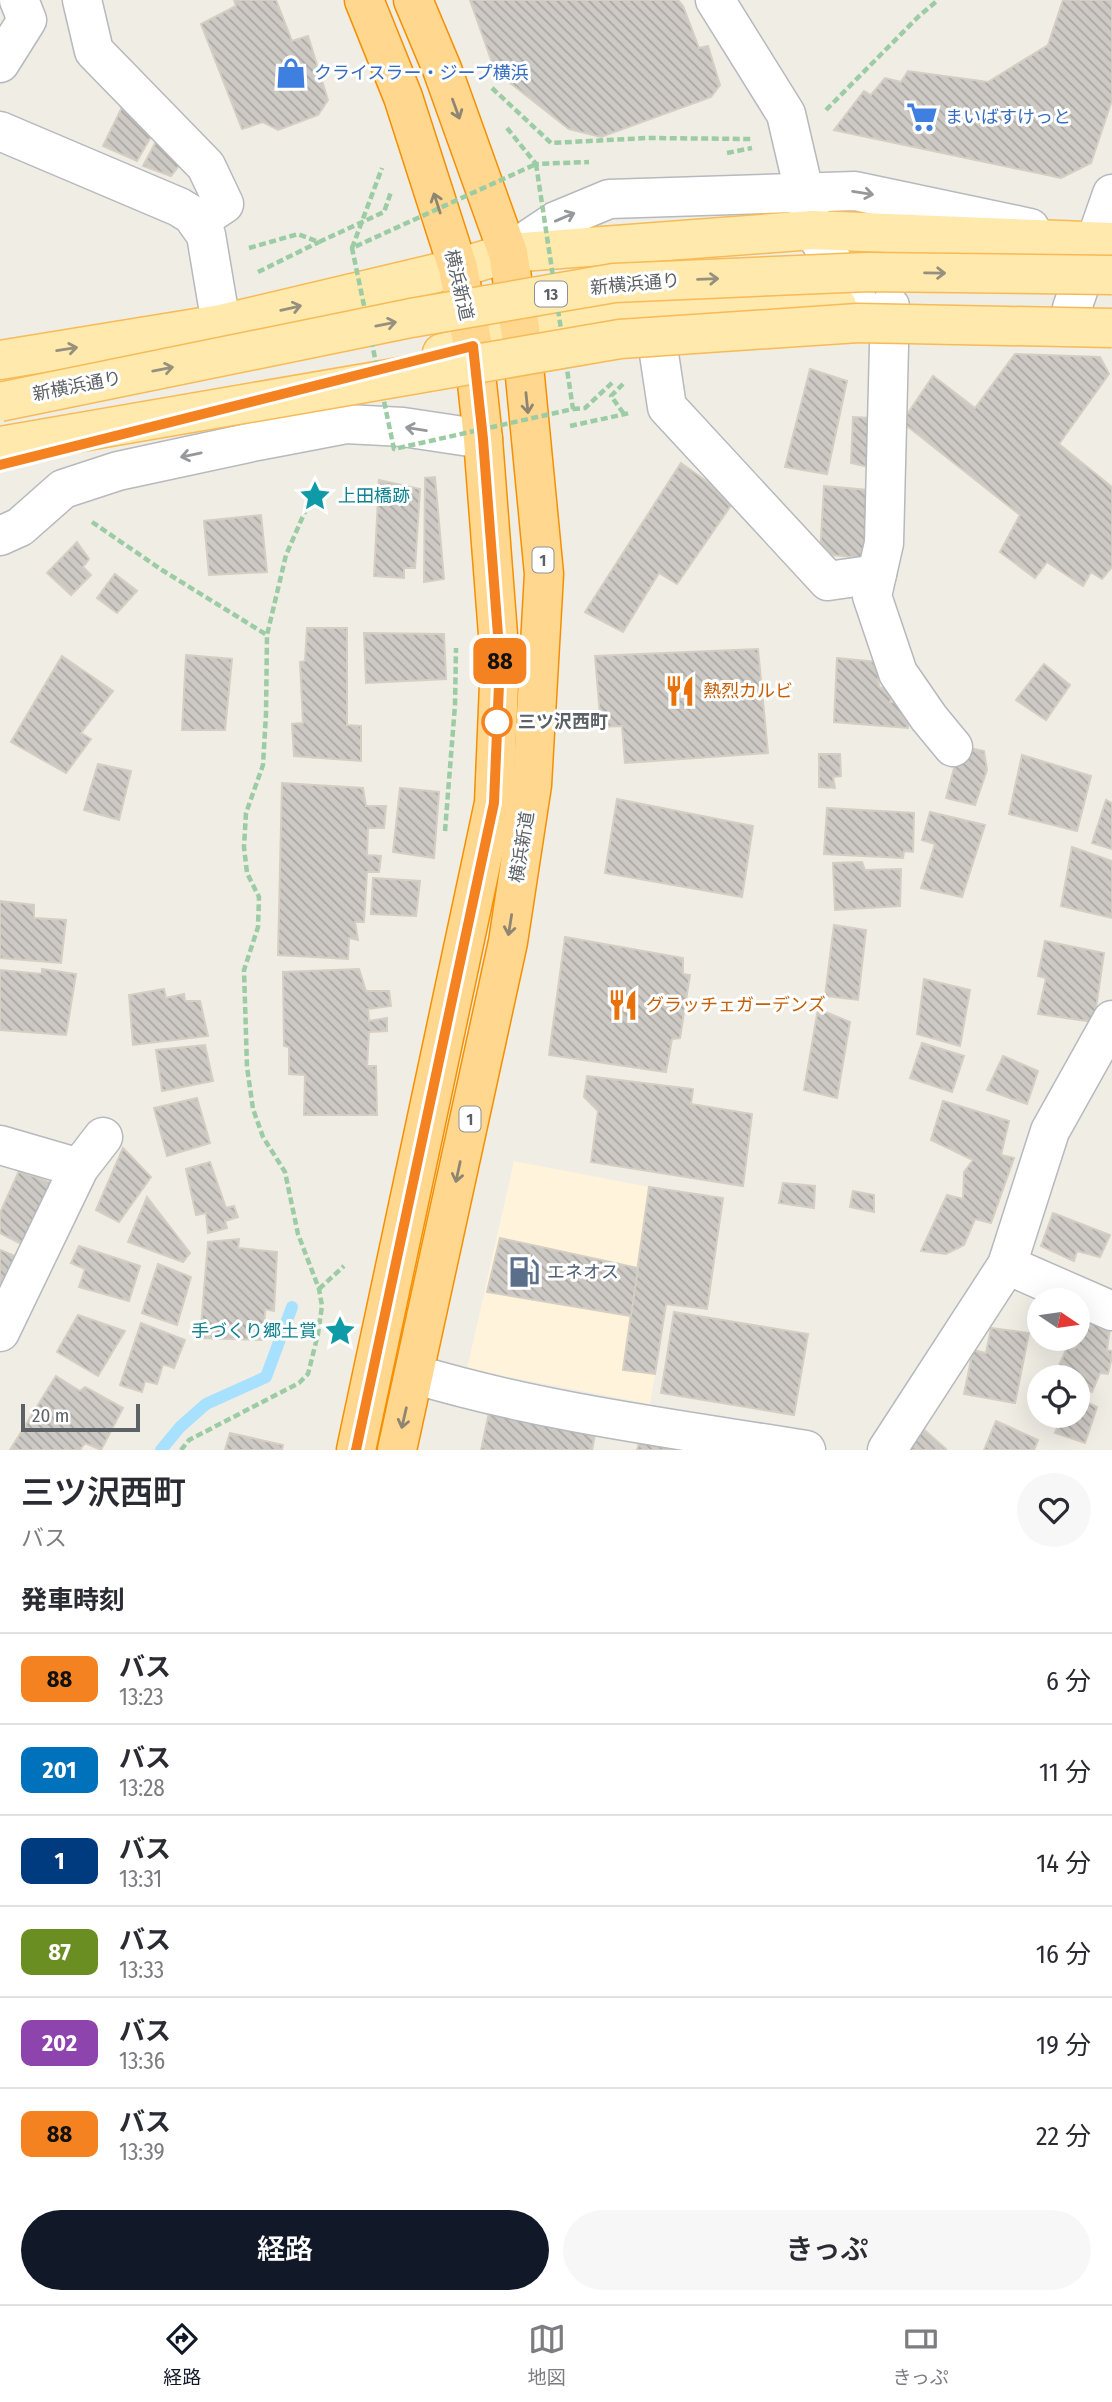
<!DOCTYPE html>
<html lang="ja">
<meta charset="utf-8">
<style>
:root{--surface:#fff;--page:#f7f7f7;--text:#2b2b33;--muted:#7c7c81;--line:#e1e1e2;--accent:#111827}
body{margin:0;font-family:"Fira Sans Condensed","Noto Sans JP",sans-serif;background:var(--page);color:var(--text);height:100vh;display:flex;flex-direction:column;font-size:26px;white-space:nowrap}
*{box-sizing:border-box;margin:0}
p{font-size:23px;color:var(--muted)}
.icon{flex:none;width:38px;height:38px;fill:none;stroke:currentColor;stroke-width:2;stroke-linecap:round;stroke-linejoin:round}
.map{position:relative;height:1450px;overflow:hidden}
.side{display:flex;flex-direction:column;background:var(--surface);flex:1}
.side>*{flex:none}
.badge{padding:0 14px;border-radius:10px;font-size:24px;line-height:46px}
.needle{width:46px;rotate:103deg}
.tools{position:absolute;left:1027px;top:1288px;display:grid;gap:14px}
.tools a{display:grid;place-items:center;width:63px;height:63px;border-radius:50%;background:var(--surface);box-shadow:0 7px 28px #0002;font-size:35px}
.scale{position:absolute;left:21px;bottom:18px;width:119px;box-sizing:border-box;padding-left:7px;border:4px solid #5d6267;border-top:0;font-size:19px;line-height:24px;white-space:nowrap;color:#5d6267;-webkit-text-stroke:5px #fff;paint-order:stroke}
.map>.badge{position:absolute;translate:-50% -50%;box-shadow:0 0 0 4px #fff}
h2{padding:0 21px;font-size:26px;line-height:63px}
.round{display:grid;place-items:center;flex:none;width:74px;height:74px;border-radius:37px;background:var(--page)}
.headline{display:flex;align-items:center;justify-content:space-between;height:119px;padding:0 21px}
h1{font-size:33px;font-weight:600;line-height:52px}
.cta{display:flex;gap:14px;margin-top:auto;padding:14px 21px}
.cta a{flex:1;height:80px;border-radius:42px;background:var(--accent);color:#fff;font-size:28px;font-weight:600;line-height:80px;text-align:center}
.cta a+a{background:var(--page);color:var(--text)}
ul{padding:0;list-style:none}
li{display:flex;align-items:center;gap:21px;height:91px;padding:0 21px;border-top:2px solid var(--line)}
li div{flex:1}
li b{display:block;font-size:26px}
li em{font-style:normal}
li .badge{min-width:77px;font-weight:700;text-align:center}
.menu{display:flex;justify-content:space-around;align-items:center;height:98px;border-top:2px solid var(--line);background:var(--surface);font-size:19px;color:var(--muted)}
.menu a{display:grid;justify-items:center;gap:4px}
.menu .active{color:var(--accent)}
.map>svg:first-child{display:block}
.commercial{fill:#fff3dc}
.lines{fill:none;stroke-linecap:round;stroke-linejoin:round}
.stream{stroke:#a7e1ff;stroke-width:12}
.building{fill:url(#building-back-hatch);stroke:#d5cec3;stroke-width:2}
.minor-casing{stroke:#b6b9bd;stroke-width:41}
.major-casing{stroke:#f8ba56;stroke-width:41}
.highway-casing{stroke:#f69000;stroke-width:41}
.path{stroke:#9bcca4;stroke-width:4.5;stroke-dasharray:7 3.5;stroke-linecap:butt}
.minor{stroke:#fff;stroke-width:38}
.major{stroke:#ffe9ac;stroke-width:38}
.highway{stroke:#ffd78e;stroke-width:38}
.major-bridge-casing{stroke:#f8ba56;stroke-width:41;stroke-linecap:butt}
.path-bridge{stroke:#9bcca4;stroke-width:4.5;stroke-dasharray:7 3.5;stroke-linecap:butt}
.major-bridge{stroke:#ffe9ac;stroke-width:38}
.oneway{stroke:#8e8573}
.oneway2{stroke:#96999c}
.oneway3{stroke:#96917f}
.line-casing{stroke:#fff;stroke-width:16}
.line{stroke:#f58220;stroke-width:10}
.stop-dot{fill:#fff;stroke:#f58220;stroke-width:3.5}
.labels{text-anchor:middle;stroke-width:6;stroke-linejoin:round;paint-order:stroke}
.shield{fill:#fff;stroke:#8e9195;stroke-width:2}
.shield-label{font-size:16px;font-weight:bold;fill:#5d6267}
.shop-label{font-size:18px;fill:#366cbe;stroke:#fff;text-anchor:start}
.street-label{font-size:18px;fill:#5d6267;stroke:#fff}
.culture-label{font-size:18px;fill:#0d838f;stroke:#fff;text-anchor:start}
.food-label{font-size:18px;fill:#c56008;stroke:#fff;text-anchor:start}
.stop-label{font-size:18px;font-weight:bold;fill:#5d6267;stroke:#fff;text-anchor:start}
.service-label{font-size:18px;fill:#4e5e75;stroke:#fff;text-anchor:start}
</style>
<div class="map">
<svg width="1112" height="1450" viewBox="0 0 1112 1450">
<defs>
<pattern id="building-back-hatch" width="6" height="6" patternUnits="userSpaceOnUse" patternTransform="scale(1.75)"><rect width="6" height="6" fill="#cdc9c4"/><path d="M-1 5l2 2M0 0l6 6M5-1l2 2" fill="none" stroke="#aaa7a3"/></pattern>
</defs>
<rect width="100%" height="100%" fill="#f0ede5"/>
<polygon class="commercial" points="514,1161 649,1187 624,1370 655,1374 650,1404 467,1369"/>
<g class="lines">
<polyline class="stream" points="161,1450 180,1427 206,1404 266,1377 292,1307"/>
</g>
<g class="building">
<polygon points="234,0 276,0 292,41 308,36 328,100 318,115 278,130 263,122 242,129 201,24 236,6"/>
<polygon points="470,0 678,0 683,6 699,48 708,46 720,85 711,97 601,137 569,129 495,71"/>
<polygon points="1063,0 1112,0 1112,100 1091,163 1061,178 834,130 864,91 871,95 885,78 901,82 908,71 988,82 1048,45"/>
<polygon points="125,101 157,126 137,161 103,146"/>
<polygon points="160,134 187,155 171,176 143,166"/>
<polygon points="1015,354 1100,357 1109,374 1059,444 1112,487 1112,567 1102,579 1091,572 1083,586 1047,562 1035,578 1000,552 1020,515 902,422 933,376 975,408"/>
<polygon points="810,369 847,381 827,474 785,467"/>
<polygon points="853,417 871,418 869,467 851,463"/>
<polygon points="681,463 734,501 677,584 659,573 623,632 585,612"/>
<polygon points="435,477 444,579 424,582 425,478"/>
<polygon points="379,480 420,489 415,568 404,568 404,578 374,576"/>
<polygon points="824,486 868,490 864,558 820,554"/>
<polygon points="261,515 267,572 209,575 204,521"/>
<polygon points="77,542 89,559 83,567 91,575 71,595 47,573"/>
<polygon points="115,574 137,591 117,613 97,598"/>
<polygon points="307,628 347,628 347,725 361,726 361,761 294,756 292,724 303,723 300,662 305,661"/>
<polygon points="364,633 444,634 446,679 366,683"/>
<polygon points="758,649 768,753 625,763 622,726 601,727 595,656"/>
<polygon points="186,655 232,659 225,730 182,730"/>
<polygon points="62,656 113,691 81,733 91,739 66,773 11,742"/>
<polygon points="837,658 877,662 879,687 893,691 890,702 903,703 908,711 908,728 834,722"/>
<polygon points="1044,664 1070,685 1046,720 1016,700"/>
<polygon points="960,746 984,751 987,770 975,805 946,798"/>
<polygon points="819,754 840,754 841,776 833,777 835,788 819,787"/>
<polygon points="1022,755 1091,776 1077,831 1009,814"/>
<polygon points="98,764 131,771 119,820 84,810"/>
<polygon points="282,783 363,788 366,806 386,806 384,828 368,828 367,855 381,856 379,872 367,872 364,922 355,922 358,940 349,938 348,959 278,955"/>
<polygon points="400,788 439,792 434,858 393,852"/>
<polygon points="617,799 753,826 742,897 605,873"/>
<polygon points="1106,800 1112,803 1112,849 1092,843"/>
<polygon points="827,808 914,813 913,852 904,851 903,858 824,854"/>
<polygon points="930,812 985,825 962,897 921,888 935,844 922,840"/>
<polygon points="1072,847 1112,861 1112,918 1061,906"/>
<polygon points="862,862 865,870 901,869 900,906 835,910 833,863"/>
<polygon points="373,878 420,881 416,916 371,914"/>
<polygon points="0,901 34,905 34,918 66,920 61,963 0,958"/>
<polygon points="834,925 866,930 858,1000 825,996"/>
<polygon points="565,937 683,958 683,974 690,975 680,1038 672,1039 666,1072 549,1055"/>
<polygon points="1045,941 1104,953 1094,1022 1038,1014 1046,978 1038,976"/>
<polygon points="42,969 76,974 66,1035 0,1030 0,970 42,974"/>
<polygon points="359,969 366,991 389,991 391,1006 368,1009 369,1021 387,1018 387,1031 369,1032 367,1066 376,1066 377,1115 304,1115 305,1075 289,1074 289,1047 284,1046 283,972"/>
<polygon points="924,979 970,990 960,1046 917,1034"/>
<polygon points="164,989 166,998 184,994 185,1001 200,1001 208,1036 133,1045 129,995"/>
<polygon points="818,1009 850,1022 837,1098 804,1090"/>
<polygon points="922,1043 964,1056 952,1092 910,1078"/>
<polygon points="205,1045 213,1081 162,1091 156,1050"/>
<polygon points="1003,1056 1038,1071 1027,1104 987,1090"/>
<polygon points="587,1076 693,1089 691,1104 752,1114 743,1186 591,1162 598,1111 584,1097"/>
<polygon points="197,1098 210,1143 167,1156 154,1108"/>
<polygon points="943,1101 1009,1121 1001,1155 1014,1158 991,1223 975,1219 964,1245 946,1254 921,1251 947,1195 963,1199 964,1172 973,1160 931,1140"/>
<polygon points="123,1148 151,1177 119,1222 96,1210"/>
<polygon points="210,1162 226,1208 234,1206 238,1217 225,1221 227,1228 208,1233 206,1213 196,1215 186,1169"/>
<polygon points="19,1171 54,1184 25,1246 0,1233 0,1213"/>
<polygon points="783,1183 815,1186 814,1208 779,1203"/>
<polygon points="649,1187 723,1198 707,1309 666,1304 655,1374 623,1370"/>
<polygon points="853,1191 874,1195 874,1212 850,1207"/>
<polygon points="147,1197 190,1253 183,1262 128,1242"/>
<polygon points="1053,1213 1110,1235 1100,1257 1077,1251 1074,1261 1041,1246"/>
<polygon points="500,1238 638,1268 631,1316 487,1292"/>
<polygon points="239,1239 238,1248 277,1252 274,1311 265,1309 264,1340 200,1338 208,1242"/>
<polygon points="79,1246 140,1266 129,1301 79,1287 85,1269 71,1263"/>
<polygon points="0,1250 20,1258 0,1301"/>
<polygon points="158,1264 191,1277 177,1325 142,1313"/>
<polygon points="674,1312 808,1334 794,1415 661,1393"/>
<polygon points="78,1315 125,1331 98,1376 57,1352"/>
<polygon points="1084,1321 1110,1328 1107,1350 1112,1351 1112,1357 1108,1374 1100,1373 1092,1392 1078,1386 1078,1377 1054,1376 1068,1346 1075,1348"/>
<polygon points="141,1323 185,1340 174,1368 163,1364 157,1384 145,1381 142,1392 120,1385"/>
<polygon points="991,1328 1029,1333 1015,1403 964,1394 973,1350 986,1353"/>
<polygon points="56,1376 80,1391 85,1387 123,1408 101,1450 85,1443 80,1450 10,1450"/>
<polygon points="1078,1398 1097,1407 1085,1443 1055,1433 1061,1418 1052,1416 1078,1416"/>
<polygon points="491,1403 597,1424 592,1450 481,1450"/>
<polygon points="996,1421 1038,1440 1034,1450 984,1450"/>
<polygon points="921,1427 946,1449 946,1450 908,1450"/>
<polygon points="230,1433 283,1445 282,1450 225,1450"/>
<polygon points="641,1436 685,1450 637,1450"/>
</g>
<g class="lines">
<defs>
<g id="minor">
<polyline points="82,0 94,51 206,166 224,204 197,222"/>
<polyline points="715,0 786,114 813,230 860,305"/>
<polyline points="0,63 27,20 19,0"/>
<polyline points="0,131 179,207 192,215 206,235 221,324"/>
<polyline points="508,253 556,221 609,199 855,191 1030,228"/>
<polyline points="890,306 884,543 872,596 898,673 929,718 953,747"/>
<polyline points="1072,308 1112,194"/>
<polyline points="658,315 659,354 667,407 828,581 877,574"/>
<polyline points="0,536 20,527 63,489 118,471 257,441 346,424 403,427 483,439"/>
<polyline points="0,1145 79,1168"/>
<polyline points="1007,1265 1112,1311"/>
<polyline points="0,1332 79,1168 103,1137"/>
<path d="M414 1374C540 1412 676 1429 806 1450"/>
<polyline points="887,1450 1007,1265 1050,1131 1112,1020"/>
</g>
<g id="major">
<polyline points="442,353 521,335 658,315 837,306"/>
<polyline points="0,360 221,324 458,268 508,253 813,230 1112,242"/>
</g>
<g id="highway">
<polyline points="356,1450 494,803 500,661 483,439 473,346 458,268 403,97 364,0"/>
<polyline points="397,1450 508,942 532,785 544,574 521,335 508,253 442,69 413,0"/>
</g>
</defs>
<use href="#minor" class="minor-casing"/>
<use href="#major" class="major-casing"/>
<use href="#highway" class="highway-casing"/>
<g class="path">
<polyline points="492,88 551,143 647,138 752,139"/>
<polyline points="826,110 918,17 938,0"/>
<polyline points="507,128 536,164 589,162"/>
<polyline points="727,153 752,148"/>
<polyline points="249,248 298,234 319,242 384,212 391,192"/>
<polyline points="258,272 319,242"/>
<polyline points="623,384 611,396 624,414"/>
<polyline points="573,409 585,408 614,381"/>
<polyline points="570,426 630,413"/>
<polyline points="92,522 162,570 267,635"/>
<polyline points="445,831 455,705 456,648"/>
<polyline points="319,1289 344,1266"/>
<polyline points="181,1450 189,1440 299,1383 308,1374 318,1334 322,1306 319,1289 298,1234 285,1172 263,1137 253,1109 247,1067 244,970 258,927 259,897 247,873 244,847 246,813 263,765 266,714 267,635 286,555 314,491"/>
</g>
<use href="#minor" class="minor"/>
<use href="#major" class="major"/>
<use href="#highway" class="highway"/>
<defs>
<g id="major-bridge">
<polyline points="0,402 411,318 614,283 868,272 1112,275"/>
<polyline points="0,446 620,339 858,323 1112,328"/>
</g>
</defs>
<use href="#major-bridge" class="major-bridge-casing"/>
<g class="path-bridge">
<polygon points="536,164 573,409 394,449 352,248"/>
<polyline points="352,248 382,168"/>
</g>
<use href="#major-bridge" class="major-bridge"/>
</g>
<defs><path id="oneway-shaft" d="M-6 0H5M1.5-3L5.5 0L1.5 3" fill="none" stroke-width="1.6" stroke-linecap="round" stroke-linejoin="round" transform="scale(1.75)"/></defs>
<g class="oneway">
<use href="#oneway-shaft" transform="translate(456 109) rotate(70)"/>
<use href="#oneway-shaft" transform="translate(437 203) rotate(-108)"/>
<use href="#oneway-shaft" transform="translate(527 403) rotate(84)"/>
<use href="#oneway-shaft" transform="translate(510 925) rotate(99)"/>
<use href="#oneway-shaft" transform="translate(458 1172) rotate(102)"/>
<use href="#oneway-shaft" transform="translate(404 1418) rotate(103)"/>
</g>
<g class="oneway2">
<use href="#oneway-shaft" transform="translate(863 193) rotate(9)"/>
<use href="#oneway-shaft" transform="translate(565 217) rotate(-23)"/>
<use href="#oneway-shaft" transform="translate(416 429) rotate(-171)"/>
<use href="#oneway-shaft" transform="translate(191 455) rotate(168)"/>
</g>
<g class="oneway3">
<use href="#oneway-shaft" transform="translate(935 273) rotate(1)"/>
<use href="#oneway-shaft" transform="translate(708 279) rotate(-2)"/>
<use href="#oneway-shaft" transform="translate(291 308) rotate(-13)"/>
<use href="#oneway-shaft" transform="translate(386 324) rotate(-11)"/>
<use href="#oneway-shaft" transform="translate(67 349) rotate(-9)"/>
<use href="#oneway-shaft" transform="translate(163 369) rotate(-11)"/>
</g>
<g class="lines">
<defs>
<polyline id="line" points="0,465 473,346 483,439 500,661 494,803 356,1450"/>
</defs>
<use href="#line" class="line-casing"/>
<use href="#line" class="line"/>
</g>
<defs>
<symbol id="shop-bare" viewBox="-9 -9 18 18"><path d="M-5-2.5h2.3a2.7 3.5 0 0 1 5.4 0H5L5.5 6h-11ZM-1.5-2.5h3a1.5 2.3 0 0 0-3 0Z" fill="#3f7fe0" stroke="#fff" stroke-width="2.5" paint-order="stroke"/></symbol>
<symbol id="supermarket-bare" viewBox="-9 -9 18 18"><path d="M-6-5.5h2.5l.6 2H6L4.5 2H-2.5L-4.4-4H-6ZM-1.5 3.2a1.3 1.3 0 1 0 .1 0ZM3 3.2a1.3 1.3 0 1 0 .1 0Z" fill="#3f7fe0" stroke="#fff" stroke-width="2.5" paint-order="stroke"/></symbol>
<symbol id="sight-bare" viewBox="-9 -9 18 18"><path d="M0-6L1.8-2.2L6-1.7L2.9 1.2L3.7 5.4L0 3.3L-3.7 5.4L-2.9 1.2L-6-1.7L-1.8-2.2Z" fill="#0f9aa8" stroke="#fff" stroke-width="2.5" paint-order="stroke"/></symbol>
<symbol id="restaurant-bare" viewBox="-9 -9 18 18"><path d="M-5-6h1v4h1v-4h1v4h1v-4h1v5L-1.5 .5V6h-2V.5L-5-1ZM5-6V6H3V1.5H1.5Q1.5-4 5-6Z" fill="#e8710a" stroke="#fff" stroke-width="2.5" paint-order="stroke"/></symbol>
<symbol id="fuel-bare" viewBox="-9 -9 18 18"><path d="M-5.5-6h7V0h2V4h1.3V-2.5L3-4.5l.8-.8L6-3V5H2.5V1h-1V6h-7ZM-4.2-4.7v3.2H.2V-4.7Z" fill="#5c6f8a" stroke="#fff" stroke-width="2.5" paint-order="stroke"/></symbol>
</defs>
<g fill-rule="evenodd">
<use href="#shop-bare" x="269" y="51" width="44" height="44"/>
<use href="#supermarket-bare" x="900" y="95" width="44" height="44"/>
<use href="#sight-bare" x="293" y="474" width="44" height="44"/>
<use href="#restaurant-bare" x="658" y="669" width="44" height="44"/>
<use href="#restaurant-bare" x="601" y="983" width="44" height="44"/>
<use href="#fuel-bare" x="502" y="1250" width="44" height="44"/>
<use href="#sight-bare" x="318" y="1309" width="44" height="44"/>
</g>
<circle class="stop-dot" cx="497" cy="722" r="14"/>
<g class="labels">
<g class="shield">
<rect x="535" y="281.5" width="32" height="25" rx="5"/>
<rect x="532.5" y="547.5" width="21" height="25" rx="5"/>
<rect x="459.5" y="1106.5" width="21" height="25" rx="5"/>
</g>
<g class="shield-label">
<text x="551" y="300">13</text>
<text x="543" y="566">1</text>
<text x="470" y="1125">1</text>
</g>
<g class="shop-label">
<text x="314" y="79">クライスラー・ジープ横浜</text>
<text x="945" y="123">まいばすけっと</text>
</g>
<g class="street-label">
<text transform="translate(635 284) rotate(-5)" y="6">新横浜通り</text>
<text transform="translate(459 285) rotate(77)" y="6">横浜新道</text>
<text transform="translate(77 386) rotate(-11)" y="6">新横浜通り</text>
<text transform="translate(522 847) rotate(-81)" y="6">横浜新道</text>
</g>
<g class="culture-label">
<text x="338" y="502">上田橋跡</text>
<text x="317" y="1337" text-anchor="end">手づくり郷土賞</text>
</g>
<g class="food-label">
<text x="703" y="697">熱烈カルビ</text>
<text x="646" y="1011">グラッチェガーデンズ</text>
</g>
<g class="stop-label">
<text x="518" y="728">三ツ沢西町</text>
</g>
<g class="service-label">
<text x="547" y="1278">エネオス</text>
</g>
</g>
</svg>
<div class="tools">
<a><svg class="needle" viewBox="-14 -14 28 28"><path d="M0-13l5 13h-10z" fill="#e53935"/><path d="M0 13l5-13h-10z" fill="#7c7c81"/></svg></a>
<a><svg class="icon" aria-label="locate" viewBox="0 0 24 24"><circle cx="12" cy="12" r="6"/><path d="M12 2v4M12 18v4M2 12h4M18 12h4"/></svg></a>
</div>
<div class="scale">20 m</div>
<b class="badge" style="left:500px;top:661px;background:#f58220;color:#111">88</b>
</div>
<section class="side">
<div class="headline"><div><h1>三ツ沢西町</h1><p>バス</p></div><a class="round"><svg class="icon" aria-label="heart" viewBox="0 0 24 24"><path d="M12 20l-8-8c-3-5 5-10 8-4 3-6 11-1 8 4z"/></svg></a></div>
<h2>発車時刻</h2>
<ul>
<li><span class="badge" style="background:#f58220;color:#111">88</span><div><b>バス</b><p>13:23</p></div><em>6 分</em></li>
<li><span class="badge" style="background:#0072bc;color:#fff">201</span><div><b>バス</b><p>13:28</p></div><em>11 分</em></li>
<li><span class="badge" style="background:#003b80;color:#fff">1</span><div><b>バス</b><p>13:31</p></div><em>14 分</em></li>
<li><span class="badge" style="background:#6b8e23;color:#fff">87</span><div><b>バス</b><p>13:33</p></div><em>16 分</em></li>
<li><span class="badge" style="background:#8e44ad;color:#fff">202</span><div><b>バス</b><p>13:36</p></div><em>19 分</em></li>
<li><span class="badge" style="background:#f58220;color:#111">88</span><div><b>バス</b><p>13:39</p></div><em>22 分</em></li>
</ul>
<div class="cta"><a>経路</a><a>きっぷ</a></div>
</section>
<nav class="menu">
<a class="active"><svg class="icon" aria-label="directions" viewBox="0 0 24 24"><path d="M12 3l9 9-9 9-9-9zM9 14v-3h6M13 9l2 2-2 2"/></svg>経路</a>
<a><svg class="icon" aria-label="map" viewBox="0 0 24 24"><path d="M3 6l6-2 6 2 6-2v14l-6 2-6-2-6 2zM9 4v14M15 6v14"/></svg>地図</a>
<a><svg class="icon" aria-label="tickets" viewBox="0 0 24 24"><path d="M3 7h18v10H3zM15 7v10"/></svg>きっぷ</a>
</nav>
